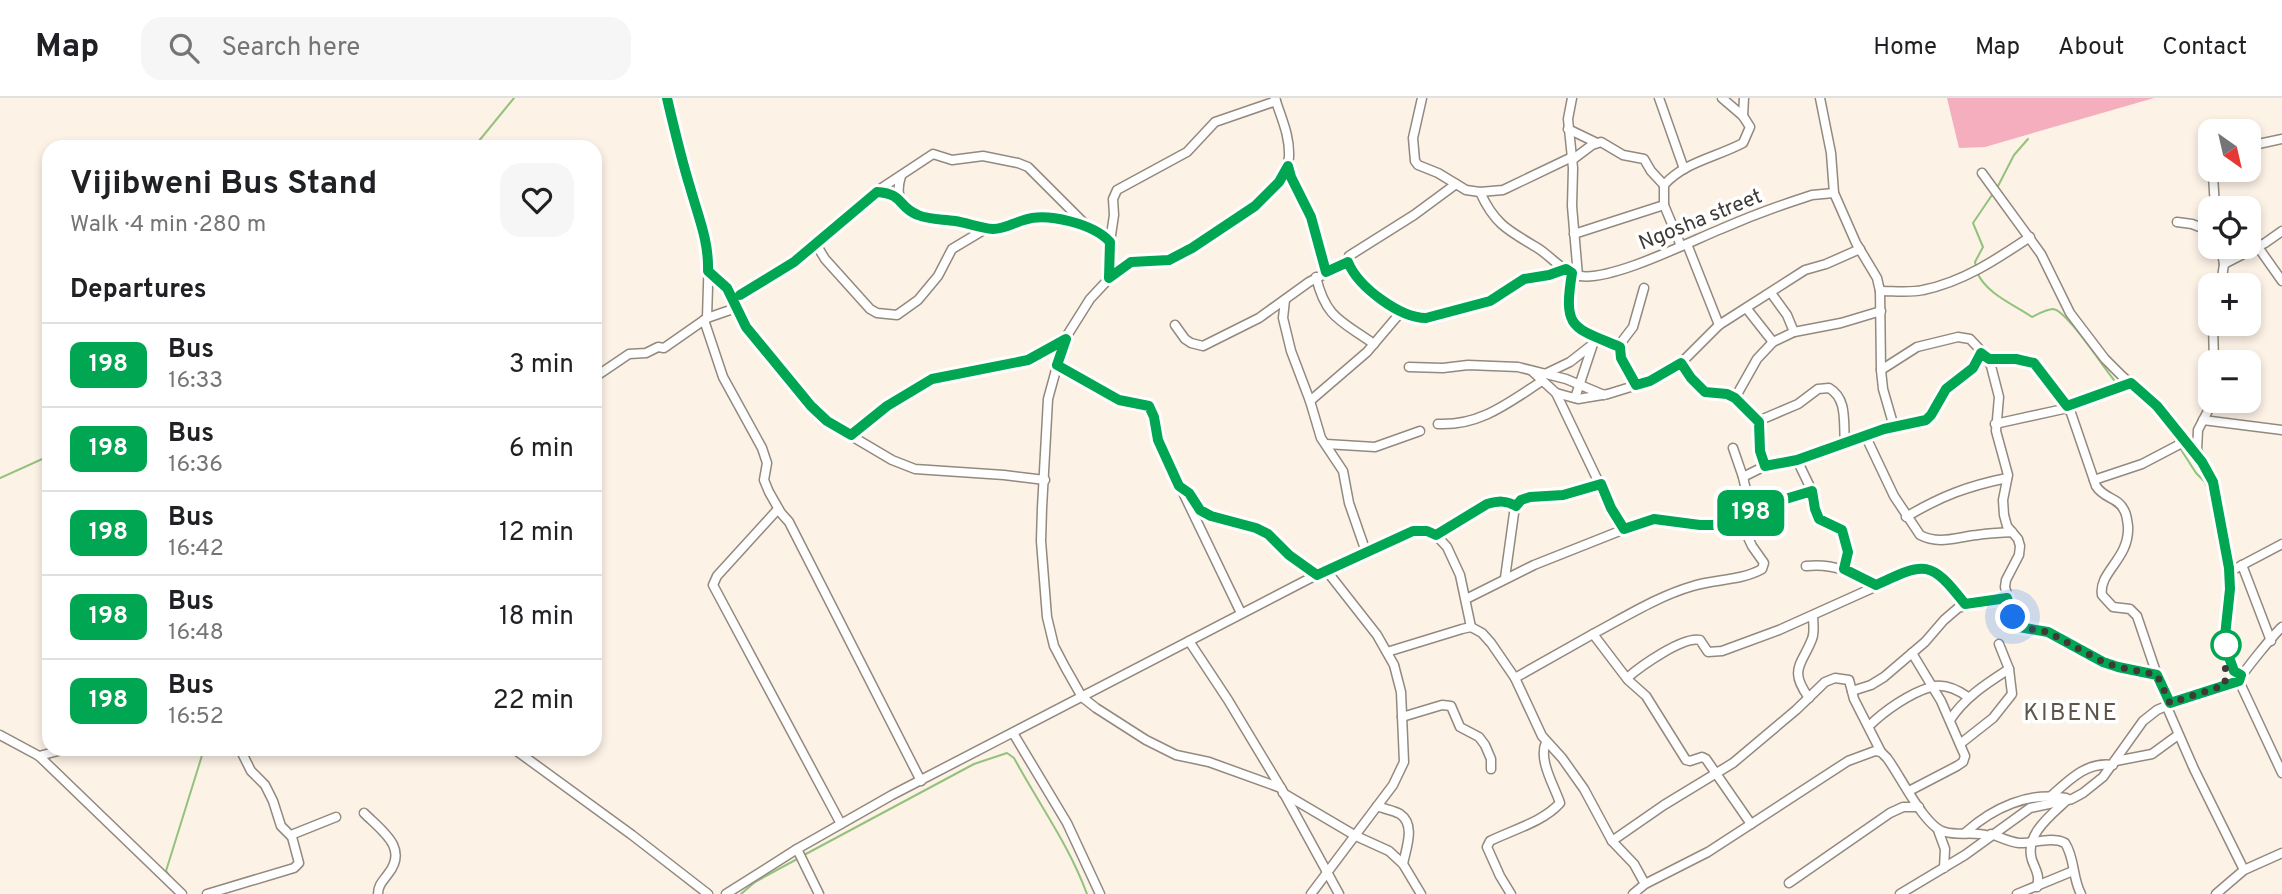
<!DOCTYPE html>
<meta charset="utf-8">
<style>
:root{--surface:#fff;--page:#f6f6f6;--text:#202124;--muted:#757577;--line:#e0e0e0}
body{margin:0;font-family:Overpass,sans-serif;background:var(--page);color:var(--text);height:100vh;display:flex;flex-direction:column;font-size:26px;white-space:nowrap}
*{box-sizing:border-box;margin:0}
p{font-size:23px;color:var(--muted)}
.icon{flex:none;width:38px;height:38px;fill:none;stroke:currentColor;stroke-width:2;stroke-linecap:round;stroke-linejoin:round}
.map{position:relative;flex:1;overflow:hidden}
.details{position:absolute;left:42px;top:42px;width:560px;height:616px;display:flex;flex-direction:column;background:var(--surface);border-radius:21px;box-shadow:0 4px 10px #0003}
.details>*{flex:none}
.badge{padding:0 14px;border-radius:10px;font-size:24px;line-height:46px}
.needle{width:46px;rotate:146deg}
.tools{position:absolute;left:2198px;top:21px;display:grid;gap:14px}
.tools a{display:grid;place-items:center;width:63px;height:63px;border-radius:14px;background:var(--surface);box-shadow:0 4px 10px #0003;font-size:35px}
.you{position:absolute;width:35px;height:35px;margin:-18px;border:5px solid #fff;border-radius:50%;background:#1a73e8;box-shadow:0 0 0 10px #1a73e833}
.map>.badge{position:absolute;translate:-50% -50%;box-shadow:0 0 0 4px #fff}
h2{padding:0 28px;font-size:26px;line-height:63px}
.round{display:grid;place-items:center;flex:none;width:74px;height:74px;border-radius:21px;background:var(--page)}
.headline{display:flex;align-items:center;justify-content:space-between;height:119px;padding:0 28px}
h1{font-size:33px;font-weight:700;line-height:52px}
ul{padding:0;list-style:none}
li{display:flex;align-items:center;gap:21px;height:84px;padding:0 28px;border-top:2px solid var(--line)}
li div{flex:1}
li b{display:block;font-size:26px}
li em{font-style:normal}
li .badge{min-width:77px;font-weight:700;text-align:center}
header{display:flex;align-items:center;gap:42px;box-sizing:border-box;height:98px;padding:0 35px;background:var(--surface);border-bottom:2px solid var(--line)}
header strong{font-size:33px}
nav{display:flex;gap:38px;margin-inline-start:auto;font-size:24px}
.search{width:490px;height:63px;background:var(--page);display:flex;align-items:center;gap:18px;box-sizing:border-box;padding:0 24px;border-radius:21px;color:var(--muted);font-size:26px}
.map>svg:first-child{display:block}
.green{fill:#f5aebe}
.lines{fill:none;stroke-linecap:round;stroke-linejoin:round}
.stream{stroke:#93c27d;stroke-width:2}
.street-casing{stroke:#93897e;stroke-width:11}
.street{stroke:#fff;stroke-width:8}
.line-casing{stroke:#fff;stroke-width:16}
.line{stroke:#00a651;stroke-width:10}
.walk{stroke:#3f3a36;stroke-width:7;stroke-dasharray:0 12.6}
.stop-dot{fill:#fff;stroke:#00a651;stroke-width:3.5}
.labels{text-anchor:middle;stroke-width:7;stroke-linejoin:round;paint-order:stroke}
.street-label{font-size:21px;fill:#3f3a36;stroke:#fff}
.quarter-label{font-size:24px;letter-spacing:2px;fill:#5e554b;stroke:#fff}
</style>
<header>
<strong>Map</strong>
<div class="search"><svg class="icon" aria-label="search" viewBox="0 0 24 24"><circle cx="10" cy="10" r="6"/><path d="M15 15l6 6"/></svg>Search here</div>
<nav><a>Home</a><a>Map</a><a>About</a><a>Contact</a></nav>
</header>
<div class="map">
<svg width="2282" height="796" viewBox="0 0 2282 796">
<rect width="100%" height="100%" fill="#fdf2e6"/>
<polygon class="green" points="1947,0 2154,0 1985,49 1959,50"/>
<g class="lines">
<g class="stream">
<polyline points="474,49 514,0"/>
<polyline points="1997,90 2014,57 2028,41"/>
<polyline points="1976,169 1975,164 1983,149 1973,125 1994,94"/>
<path d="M1977 174C1986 196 2015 207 2032 219 2038 216 2047 211 2053 211 2067 212 2106 274 2118 287"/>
<path d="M2126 291C2148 302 2164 325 2177 345"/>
<polyline points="2180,350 2196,375 2205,384 2213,404"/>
<polyline points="0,380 49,358"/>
<path d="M804 757 974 666 1007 655 1014 660C1039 706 1069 747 1087 796"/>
<polyline points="173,782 166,773 204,651"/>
<polyline points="741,796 755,784 799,760"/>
</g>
<defs>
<g id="street">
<polyline points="667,0 709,156 707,220"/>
<path d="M1275 0C1281 20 1290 37 1289 59 1287 96 1208 140 1177 159L1163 163 1131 164 1118 171 1090 201 1068 236 1062 250 1048 301 1042 410 1041 443 1047 519 1054 548 1065 569 1082 599 1096 610 1146 642 1176 657 1209 664 1281 690"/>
<polyline points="1422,0 1413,40 1415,63 1418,67 1438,75 1466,92 1480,94 1503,92 1572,59"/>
<polyline points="1572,0 1568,21 1573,70 1572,108 1578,178"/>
<polyline points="1659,0 1684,71"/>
<polyline points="1820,0 1831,55 1834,95 1856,145 1877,180 1880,193 1881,272 1883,291 1894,329"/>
<polyline points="1743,18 1744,0"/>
<polyline points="1568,31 1597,45"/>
<polyline points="2249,48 2282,41"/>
<polyline points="1572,62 1592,47 1601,44 1623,57 1644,61 1651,73 1664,87"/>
<polyline points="1288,68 1291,79 1311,119 1326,174"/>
<polyline points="1982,75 2041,156 2070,215 2105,261 2122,278 2157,308 2202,364"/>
<path d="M901 78C888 120 929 118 956 123 972 126 988 133 1004 130 1015 128 1023 120 1035 120 1061 120 1092 125 1110 144"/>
<polyline points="1456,86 1414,117 1349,158 1348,164 1358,180 1388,206 1401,214 1418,220 1433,219 1490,203 1524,181 1549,177 1566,171"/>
<polyline points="877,94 886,95 900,100"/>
<path d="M1480 94C1494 125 1507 132 1536 149 1550 157 1563 175 1580 178 1612 183 1689 144 1721 131 1744 121 1767 112 1791 104L1812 97 1834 95"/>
<polyline points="2215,110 2213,77 2215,72"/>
<polyline points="2177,124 2192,126 2210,133"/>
<polyline points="1574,136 1664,107"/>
<polyline points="816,146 825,161 870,211 877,215 897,217 918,202 938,178 952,151 987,130"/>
<polyline points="1687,146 1719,227"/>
<path d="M1681 148 1664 107V87C1684 64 1717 59 1743 45L1750 29 1743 18 1722 0"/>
<polyline points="2258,149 2282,183"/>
<polyline points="2224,166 2265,145 2282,133"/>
<polyline points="708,173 727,190 746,229 811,308 826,323 892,362 915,371 1004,377 1045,382"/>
<path d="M1572 175C1563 231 1572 229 1620 249"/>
<path d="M1316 179C1326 221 1342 223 1374 246"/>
<polyline points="1109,180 1110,144 1114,117 1113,101 1117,92 1187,54 1215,24 1276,3"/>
<polyline points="2221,187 2224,166 2221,149"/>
<path d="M1880 193C1894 193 1910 195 1923 192 1963 184 1997 161 2030 139"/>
<polyline points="1771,195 1787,217 1794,234 1841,225 1881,213"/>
<polyline points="1285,202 1283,220 1291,253 1310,303 1321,340 1343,373 1349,405 1366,454"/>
<polyline points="734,204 743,194 794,164 883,89 933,56 952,62 983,58 1018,65 1028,69 1087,128"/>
<polyline points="1747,211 1773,244"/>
<polyline points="704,222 723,279 762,350 767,365 764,382 769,394 781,415 789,424 921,683"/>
<polyline points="2213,226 2214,264"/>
<polyline points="1175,227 1185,241 1191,245 1203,248 1259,220 1309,184 1348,164"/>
<path d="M1989 261C2004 261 2026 258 2038 269L2071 315 2096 388C2104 401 2118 399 2124 412 2127 417 2127 422 2128 428 2130 461 2098 474 2102 497L2113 509 2130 511 2137 518 2157 577 2170 605"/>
<polyline points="1681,265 1691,280 1705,294 1727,296 1735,300 1758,323 1761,353 1765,368"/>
<polyline points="1057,267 1119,302 1146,307 1151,311 1163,353 1241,515"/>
<polyline points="1409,269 1443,270 1468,267 1518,269 1566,281 1604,297"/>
<polyline points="1881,272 1917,249 1958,239 1970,241 1986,258 1991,268 1999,299 1996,333 2008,377 2003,402 2004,417 2007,428 2018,441 2020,448 2019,457 2006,482 2005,489 2014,523 2021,530 2048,534 2103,563 2126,571 2157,577"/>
<polyline points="1532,273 1556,295 1578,301 1608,296 1650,283 1681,265 1719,227 1805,172 1826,166 1860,151"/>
<polyline points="1545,276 1570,264 1593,246"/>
<polyline points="595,279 629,256 646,255 658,249 664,250 707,220 736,210"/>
<polyline points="1636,287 1621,260 1619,253 1620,246 1633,229 1644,190"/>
<polyline points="1556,295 1611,410 1624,431"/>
<polyline points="1575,300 1595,240"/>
<polyline points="1735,300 1757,261 1773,244 1794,234"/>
<polyline points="1310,303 1367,254 1401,214"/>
<polyline points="2213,303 2198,332 2197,352 2215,392 2229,470 2230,491 2225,538 2226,551 2234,573 2241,577"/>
<polyline points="2067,308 2131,285"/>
<polyline points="2203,322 2282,332"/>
<path d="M1758 323 1798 306 1818 291 1829 290C1848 301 1843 325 1845 344"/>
<path d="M1438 326C1480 328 1508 305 1542 283"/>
<polyline points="1995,326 2068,310"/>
<polyline points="851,337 887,308 932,281 1028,262 1066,241"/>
<path d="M1865 337 1894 398 1920 437C1939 447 1957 439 1977 437 1988 435 2000 435 2012 434"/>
<polyline points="1326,346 1375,349 1420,333"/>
<polyline points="1733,350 1743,379 1751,414"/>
<polyline points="1797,362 1812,393 1815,411 1819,421 1842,432 1848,454 1844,471"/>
<polyline points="1743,379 1765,368 1797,362 1884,331 1926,322 1932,317 1946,291 1971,272 1981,255"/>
<polyline points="2094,382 2142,366 2184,344"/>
<polyline points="1180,389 1189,395 1200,412 1211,418 1256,430 1268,436 1288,458 1317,477"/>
<polyline points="778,411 717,478 713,487 841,726"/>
<path d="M1906 419C1941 398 1968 388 2007 380"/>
<path d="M1436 437C1456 425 1493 393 1515 408"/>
<polyline points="2242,467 2271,543"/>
<path d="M1806 468C1833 465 1853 474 1876 487"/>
<polyline points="2229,474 2282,446"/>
<polyline points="1505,480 1515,408 1521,402 1530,399 1563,397 1601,386"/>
<polyline points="1466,501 1534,467 1645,423 1665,422 1689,426 1720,427 1766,407 1812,393"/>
<path d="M2282 529C2275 535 2241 576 2239 583L2282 675"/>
<path d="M1593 536C1625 519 1658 498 1693 488 1715 481 1741 483 1762 471L1764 465 1752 448 1739 420"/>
<polyline points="1189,543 1228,602 1281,690 1339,796"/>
<polyline points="1387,554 1462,531 1471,529 1482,535 1491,545 1515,580 1542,638 1562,660 1584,691 1612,743 1634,766 1645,786"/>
<polyline points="1515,580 1593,536 1628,582 1646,598 1686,662 1690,663 1702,659 1706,661 1751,726"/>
<path d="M1627 580C1641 568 1683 538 1700 542L1708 554 1722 553 1779 532 1917 470C1940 469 1952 490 1965 506"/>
<polyline points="1852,593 1871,587 1884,579 1925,544 1944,522 1958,510 1983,503 2007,500"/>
<path d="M1809 600C1788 571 1802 567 1812 541 1815 534 1813 525 1813 518"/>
<polyline points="2166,607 2194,671 2244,772"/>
<polyline points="1402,619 1442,607 1451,608 1460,629 1479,639 1485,647 1491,661 1491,671"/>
<path d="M1950 622C1965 599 1986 586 2009 571"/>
<path d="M1869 628C1884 613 1910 595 1931 589 1944 585 1958 592 1968 599"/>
<polyline points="1013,635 1067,725 1100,796"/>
<polyline points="0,637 39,658 182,796"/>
<polyline points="1960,646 1993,620 2012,596 2009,571 1999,546"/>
<polyline points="514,651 632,737 708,796"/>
<polyline points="39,658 66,651"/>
<polyline points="2116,663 2152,656 2178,637"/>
<polyline points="1909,693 1957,668 1963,664 1965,658 1941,603 1912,555"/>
<polyline points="1283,695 1356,738 1389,753 1403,766 1421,796"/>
<path d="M2050 699C2069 682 2087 663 2113 667"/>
<path d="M1377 708C1384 711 1393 712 1400 716 1416 727 1406 750 1403 766"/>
<path d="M364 715C382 733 409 750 388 776 383 783 378 787 378 796"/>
<polyline points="1938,732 1945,751 1944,770"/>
<path d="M1966 734C1993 710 2029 693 2066 700"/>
<path d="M1991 736C2000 739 2009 744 2019 745 2033 746 2051 738 2065 745 2075 760 2072 779 2081 796"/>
<polyline points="291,737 336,719"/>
<polyline points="1612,743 1664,707 1733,665 1796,612 1825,584 1835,580 1849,582 1854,601 1881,654"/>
<polyline points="797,751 819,796"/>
<polyline points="1789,785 1890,715 1903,709 1919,709"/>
<path d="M2037 789C2040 777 2036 773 2032 762 2024 737 2051 717 2067 702"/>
<polyline points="207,796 294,770 299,765 292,739 281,728 273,703 265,687 251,673 240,651"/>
<polyline points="726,796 797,751 892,697 1326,472 1405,436 1427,433 1436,437 1447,449 1460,477 1471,529"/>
<polyline points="1311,796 1393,687 1404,664 1401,594 1394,567 1377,537 1326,472"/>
<path d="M1511 796 1500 778 1487 749 1490 743C1512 732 1543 724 1560 705 1554 687 1538 662 1546 644"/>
<path d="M1633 796 1645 786 1708 754 1848 663 1875 653 1881 654 1887 660C1900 677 1925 730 1945 734 1960 738 1974 733 1989 738"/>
<polyline points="1900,796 1965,757 2030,710 2072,701 2083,695 2103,679 2143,623 2157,612 2201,593 2239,583"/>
<polyline points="2017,796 2073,773"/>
<polyline points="2216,796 2244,772 2282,755"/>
</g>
</defs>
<use href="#street" class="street-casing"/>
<use href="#street" class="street"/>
</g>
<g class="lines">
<defs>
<path id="line" d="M667 0C674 30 681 60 690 89 698 118 709 143 708 173L727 190 746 229 811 308 827 323 851 337 887 308 932 281 1028 262 1066 241 1057 267 1119 302 1149 308 1154 319 1158 342 1179 388 1189 395 1200 412 1211 418 1256 430 1268 436 1289 457 1317 477 1413 433H1427L1436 437 1487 406C1498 403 1506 402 1516 408L1521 402 1530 399 1563 397 1601 386 1611 410 1624 431 1654 421 1700 427H1720L1766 407 1812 393 1815 411 1819 421 1842 432 1848 454 1844 471 1876 487C1925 464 1930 461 1965 506L2007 500 2014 523 2019 529 2048 534 2103 564 2118 569 2157 577 2170 605 2239 583 2241 577 2234 573 2226 551 2225 538 2230 491 2229 470 2213 384 2202 364 2157 308 2131 285 2067 308 2034 265 2016 261H1989L1981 255 1973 270 1946 291 1931 317 1926 322 1884 331 1797 362 1765 368 1760 353 1759 324 1735 300 1727 296 1705 294 1691 280 1681 265 1650 283 1636 287 1621 260 1620 249C1572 229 1563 231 1572 175L1566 171 1549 177 1524 181 1490 203 1426 220C1400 220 1358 189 1348 164L1326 174 1311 119 1291 79 1288 68 1279 84 1255 108 1192 150 1169 162 1131 164 1109 180 1110 144C1094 126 1047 114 1024 122 1013 125 1005 131 993 131 980 130 968 125 955 123 943 121 930 122 918 117 897 109 905 96 877 94L794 164 740 197"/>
</defs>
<use href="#line" class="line-casing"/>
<use href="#line" class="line"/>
<polyline class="walk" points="2013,519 2019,529 2048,534 2103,564 2118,569 2157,577 2170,605 2225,587 2226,547"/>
</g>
<circle class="stop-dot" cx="2226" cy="547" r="14"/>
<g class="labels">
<g class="street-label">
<text transform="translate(1700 121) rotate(-22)" y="7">Ngosha street</text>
</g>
<g class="quarter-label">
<text x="2071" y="622">KIBENE</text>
</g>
</g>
</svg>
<div class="tools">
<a><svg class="needle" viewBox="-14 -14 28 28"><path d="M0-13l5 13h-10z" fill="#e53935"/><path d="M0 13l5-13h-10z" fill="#757577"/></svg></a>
<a><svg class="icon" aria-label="locate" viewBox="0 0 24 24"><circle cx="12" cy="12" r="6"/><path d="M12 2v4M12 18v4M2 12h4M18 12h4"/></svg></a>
<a>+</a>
<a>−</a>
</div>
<div class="you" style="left:2013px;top:519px"></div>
<b class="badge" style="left:1751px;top:415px;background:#00a651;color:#fff">198</b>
<section class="details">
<div class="headline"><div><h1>Vijibweni Bus Stand</h1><p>Walk · 4 min · 280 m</p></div><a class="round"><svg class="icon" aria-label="heart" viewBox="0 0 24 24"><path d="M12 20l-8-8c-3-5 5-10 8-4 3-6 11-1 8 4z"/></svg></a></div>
<h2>Departures</h2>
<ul>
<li><span class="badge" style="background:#00a651;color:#fff">198</span><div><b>Bus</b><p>16:33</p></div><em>3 min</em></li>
<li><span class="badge" style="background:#00a651;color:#fff">198</span><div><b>Bus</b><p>16:36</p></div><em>6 min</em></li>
<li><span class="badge" style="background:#00a651;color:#fff">198</span><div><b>Bus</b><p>16:42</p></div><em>12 min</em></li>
<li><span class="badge" style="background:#00a651;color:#fff">198</span><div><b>Bus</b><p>16:48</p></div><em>18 min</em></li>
<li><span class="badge" style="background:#00a651;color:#fff">198</span><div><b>Bus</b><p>16:52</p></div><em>22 min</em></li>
</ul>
</section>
</div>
